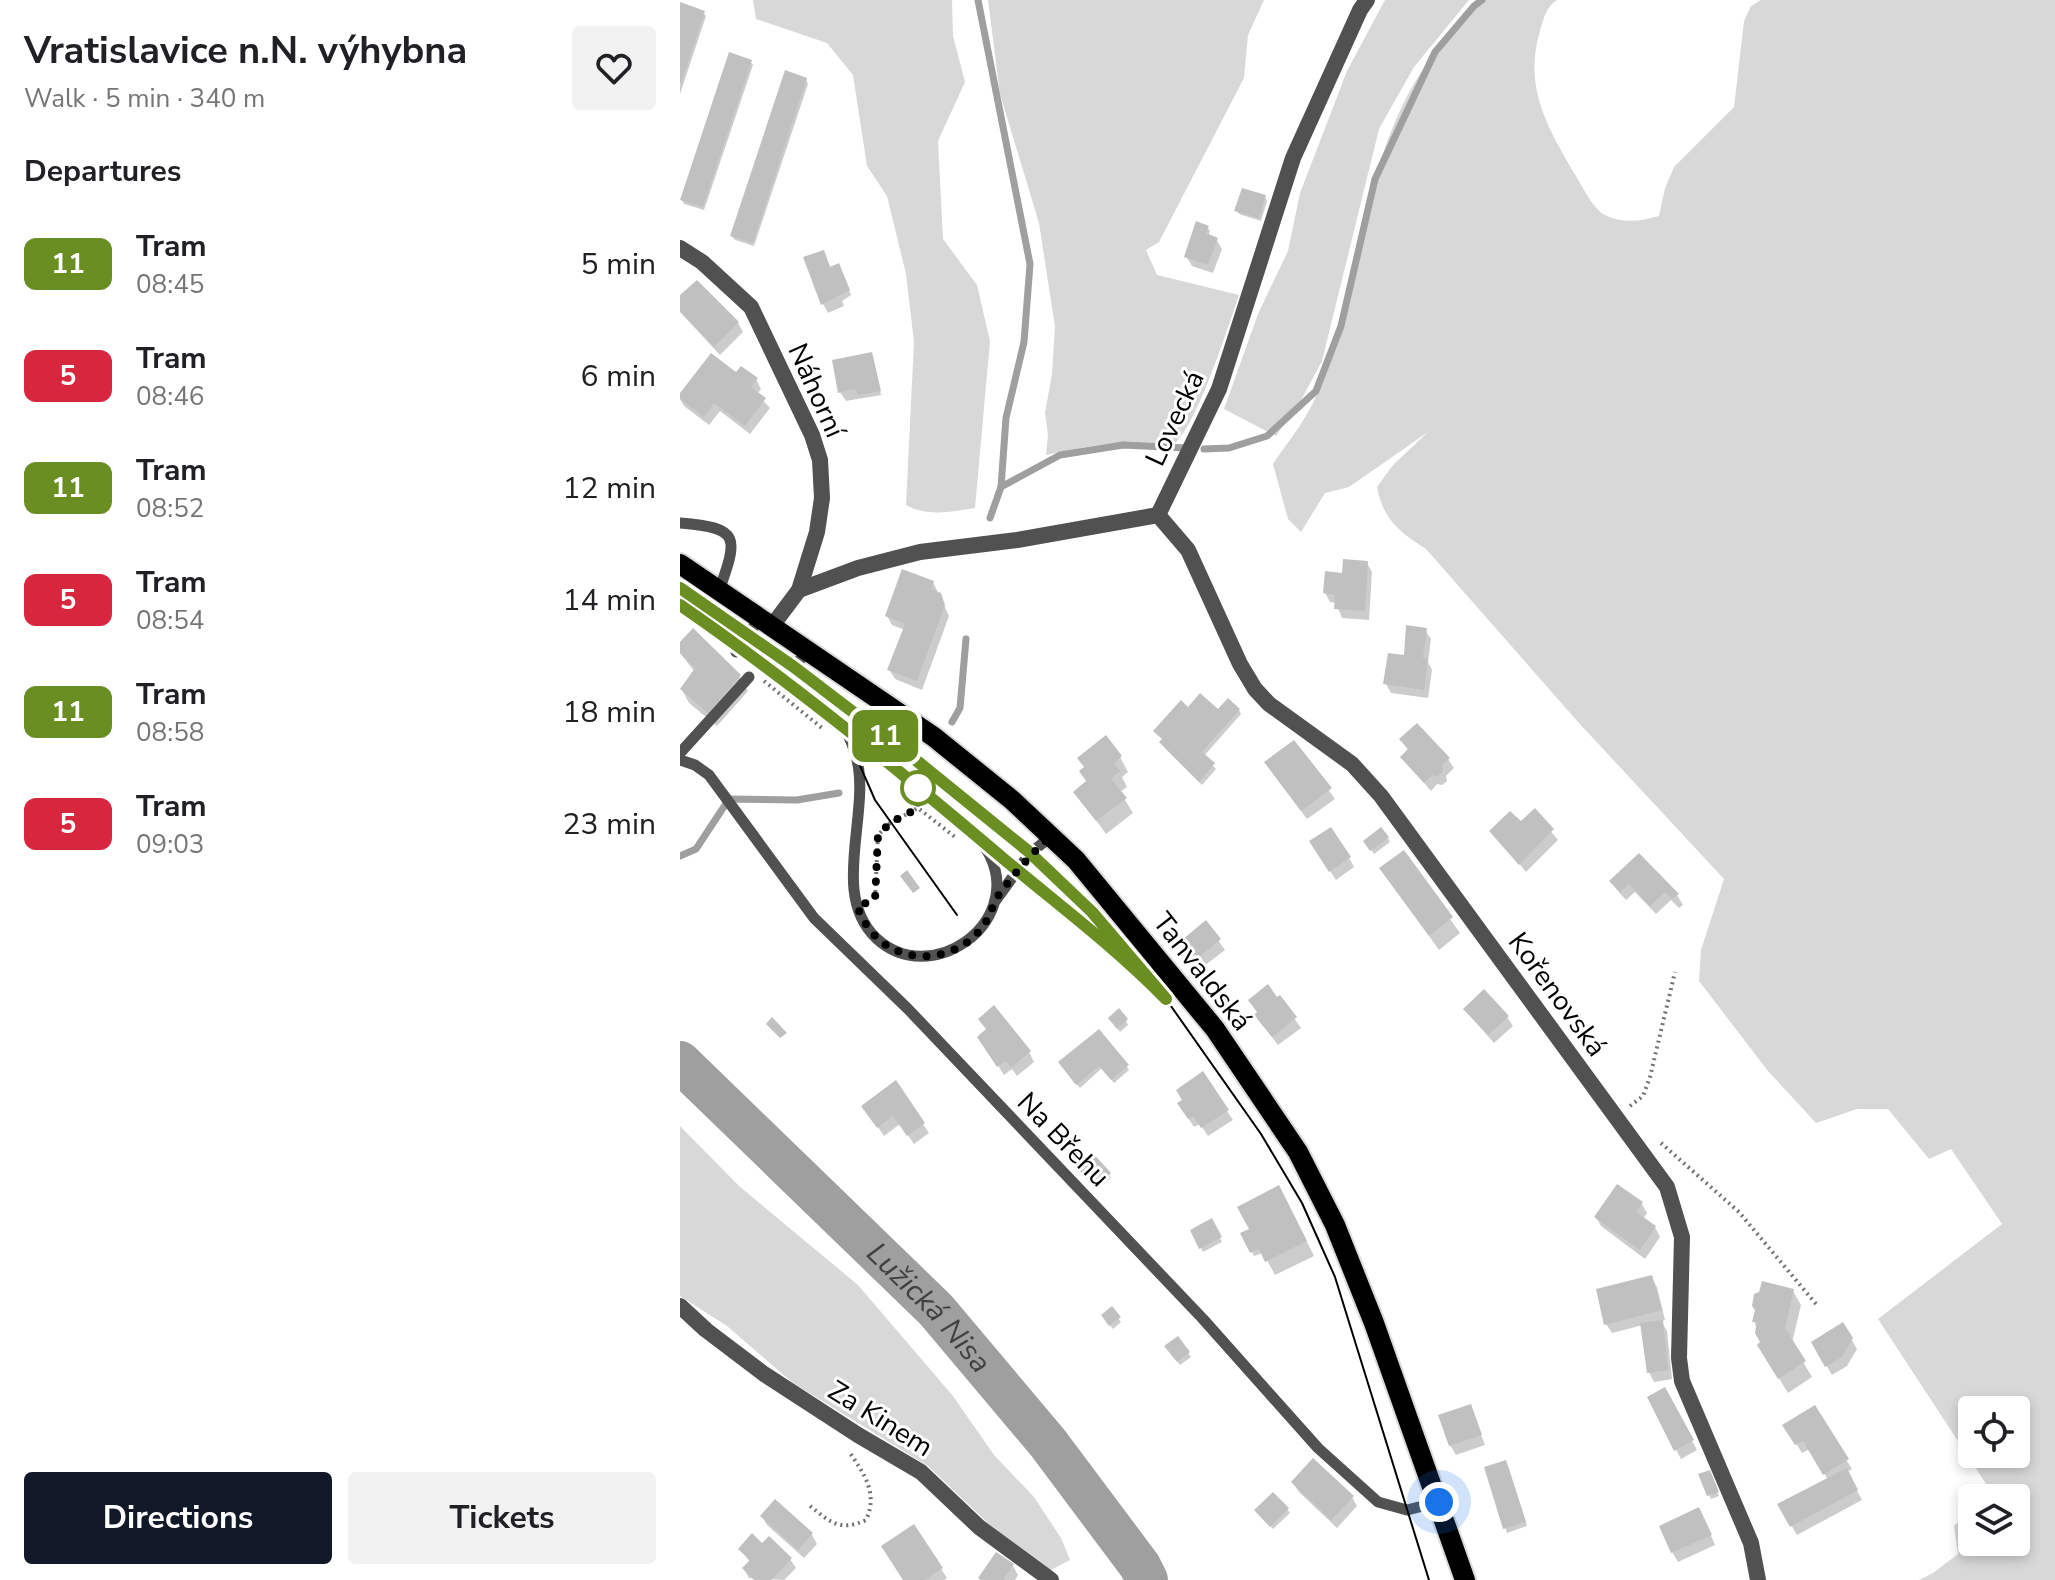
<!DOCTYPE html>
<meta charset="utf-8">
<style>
:root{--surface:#fff;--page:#f2f2f2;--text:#202124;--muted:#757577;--accent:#111827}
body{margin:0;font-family:"Nunito Sans",sans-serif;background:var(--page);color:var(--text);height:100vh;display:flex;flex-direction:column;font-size:30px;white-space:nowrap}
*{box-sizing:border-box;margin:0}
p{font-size:26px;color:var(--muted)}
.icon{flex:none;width:44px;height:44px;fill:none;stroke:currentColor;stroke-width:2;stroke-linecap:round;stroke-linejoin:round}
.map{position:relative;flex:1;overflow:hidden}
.side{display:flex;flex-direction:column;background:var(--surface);width:680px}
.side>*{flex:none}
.badge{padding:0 16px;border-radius:12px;font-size:28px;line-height:52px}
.tools{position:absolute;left:1278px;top:1396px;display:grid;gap:16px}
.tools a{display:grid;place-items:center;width:72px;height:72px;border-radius:8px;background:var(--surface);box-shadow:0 4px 12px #0003;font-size:40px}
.you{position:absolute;width:40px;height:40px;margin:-20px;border:6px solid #fff;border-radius:50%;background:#1a73e8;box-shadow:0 0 0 12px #1a73e833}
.map>.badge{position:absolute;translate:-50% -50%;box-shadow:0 0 0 4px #fff}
h2{padding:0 24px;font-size:30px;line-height:72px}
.round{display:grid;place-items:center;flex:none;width:84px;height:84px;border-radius:8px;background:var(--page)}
.summary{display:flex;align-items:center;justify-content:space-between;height:136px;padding:0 24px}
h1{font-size:38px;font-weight:700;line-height:60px}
.button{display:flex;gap:16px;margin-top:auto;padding:16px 24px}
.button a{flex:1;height:92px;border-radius:8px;background:var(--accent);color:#fff;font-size:32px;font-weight:700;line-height:92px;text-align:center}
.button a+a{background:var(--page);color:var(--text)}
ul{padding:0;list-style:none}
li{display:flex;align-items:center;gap:24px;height:112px;padding:0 24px}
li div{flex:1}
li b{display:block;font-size:30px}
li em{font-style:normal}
li .badge{min-width:88px;font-weight:700;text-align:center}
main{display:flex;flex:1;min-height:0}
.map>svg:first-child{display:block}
.green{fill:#d8d8d8;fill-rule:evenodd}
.shadow{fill:#0003}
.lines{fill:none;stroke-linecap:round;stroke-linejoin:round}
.stream{stroke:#9f9f9f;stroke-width:7}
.river{stroke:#9f9f9f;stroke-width:42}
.building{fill:#c0c0c0}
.primary-casing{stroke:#dbdbdb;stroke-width:24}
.path{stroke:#737373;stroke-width:4;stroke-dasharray:2 4;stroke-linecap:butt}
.lane{stroke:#515151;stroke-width:11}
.street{stroke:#515151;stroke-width:16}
.primary{stroke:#000;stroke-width:20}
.tram{stroke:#000;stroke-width:2}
.line-casing{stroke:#fff;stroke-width:18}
.line{stroke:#6b8e23;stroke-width:12}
.walk{stroke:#000;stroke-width:8;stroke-dasharray:0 14.4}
.stop-dot{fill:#fff;stroke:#6b8e23;stroke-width:4}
.labels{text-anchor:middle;stroke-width:6;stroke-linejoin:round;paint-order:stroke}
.street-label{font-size:28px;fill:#000;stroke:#fff}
.water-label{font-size:30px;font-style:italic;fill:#404040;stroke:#fff}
</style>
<main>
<section class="side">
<div class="summary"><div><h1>Vratislavice n.N. výhybna</h1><p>Walk · 5 min · 340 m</p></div><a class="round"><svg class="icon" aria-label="heart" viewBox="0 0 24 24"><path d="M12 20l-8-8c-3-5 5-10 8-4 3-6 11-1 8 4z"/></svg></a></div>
<h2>Departures</h2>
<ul>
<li><span class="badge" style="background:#6b8e23;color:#fff">11</span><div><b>Tram</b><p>08:45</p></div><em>5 min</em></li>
<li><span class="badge" style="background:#d7263d;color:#fff">5</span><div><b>Tram</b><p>08:46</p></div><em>6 min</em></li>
<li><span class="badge" style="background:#6b8e23;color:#fff">11</span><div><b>Tram</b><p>08:52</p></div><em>12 min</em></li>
<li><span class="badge" style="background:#d7263d;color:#fff">5</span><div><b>Tram</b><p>08:54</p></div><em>14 min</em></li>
<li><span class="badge" style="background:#6b8e23;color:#fff">11</span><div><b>Tram</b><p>08:58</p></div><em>18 min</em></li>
<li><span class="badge" style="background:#d7263d;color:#fff">5</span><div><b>Tram</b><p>09:03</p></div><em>23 min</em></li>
</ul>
<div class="button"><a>Directions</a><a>Tickets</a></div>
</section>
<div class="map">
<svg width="1375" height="1580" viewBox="0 0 1375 1580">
<rect width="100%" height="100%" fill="#fff"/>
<g class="green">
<path d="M73 0H272L273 36 285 82 258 141 263 239 297 285 310 341 295 508C272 512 247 517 226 505L234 342 226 274 207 196 187 166 173 75 147 43 76 19Z"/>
<path d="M308 0H584L568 35 564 78 479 242 466 250 477 275 559 295C549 323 513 441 488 448 475 452 459 444 445 443 419 443 392 450 366 455L368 435 365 413 372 374 375 327 359 223 320 94Z"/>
<polygon points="705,0 789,0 734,67 699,129 642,361 620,402 596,436 544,409 578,314 608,251 620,193 667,71"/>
<path d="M799 0H877C865 8 864 18 860 31 843 87 868 129 896 176 903 187 913 209 925 215 943 224 961 221 979 216L985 188 994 167 1054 107 1064 21 1071 6 1081 0H1375V1580H1239L1253 1573 1278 1554 1274 1526 1292 1510V1542H1336V1498H1307L1312 1493 1198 1319 1322 1224 1271 1149 1249 1159 1208 1109H1177L1136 1123 1088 1071 1019 981 1021 950 1044 879 898 722 746 549C719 532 703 519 697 487L713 465 748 432 669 487 645 493 621 532 608 519 593 464C607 443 630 415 638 391 673 295 680 190 726 98 745 61 775 33 799 0ZM1292 1410H1336V1454H1292Z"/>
<polygon points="0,1126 59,1186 178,1285 273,1396 314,1455 354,1497 381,1538 390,1560 369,1571 310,1525 248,1466 113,1383 47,1326 0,1296"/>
</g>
<g class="shadow">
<polygon points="0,4 23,12 26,16 0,94"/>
<polygon points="70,61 73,65 24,210 4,204 2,200"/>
<polygon points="126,80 128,84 74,246 55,240 52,236"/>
<polygon points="585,197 587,201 581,221 559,214 556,210"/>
<polygon points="527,227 530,231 528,236 536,239 542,249 533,273 512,266 506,256"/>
<polygon points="143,252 151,268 161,270 171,295 162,301 164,306 148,313 143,304"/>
<polygon points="0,298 58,323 63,332 40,355 0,312"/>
<polygon points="193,358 201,395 166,401 160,392"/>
<polygon points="57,374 76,379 81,389 77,394 90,408 70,434 40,411 29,425 4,406 0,399 0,396"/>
<polygon points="687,563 692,572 689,620 662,618 656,603 650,602 645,593 664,576"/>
<polygon points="253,582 269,616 242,690 215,679 209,669 225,630 212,625 207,616"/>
<polygon points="745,630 751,639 748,662 752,670 748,698 711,693 706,684"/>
<polygon points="0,645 59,676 68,691 37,726 9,703 1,688 15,672 0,653"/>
<polygon points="508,710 559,710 561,714 524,756 536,769 522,785 484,747"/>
<polygon points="721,740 768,759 774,768 766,776 767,781 762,785 757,784 751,791 722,757 729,751"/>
<polygon points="614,742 655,799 627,819 592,772"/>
<polygon points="440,757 448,772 442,777 447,787 440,792 453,813 426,834 396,792"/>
<polygon points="854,811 878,840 846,872 812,831 841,824"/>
<polygon points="708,838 710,842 694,854 685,841"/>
<polygon points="637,851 669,858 674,867 656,880"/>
<polygon points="723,853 780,933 759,950 701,868"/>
<polygon points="959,855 997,895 1003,905 999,908 991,900 976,914 955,892 946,900 937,890 931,881"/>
<polygon points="526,923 545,950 524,966 519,959 515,962 505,948"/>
<polygon points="600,998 621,1028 598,1045 582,1024"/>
<polygon points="785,1010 827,1017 833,1026 814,1043"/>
<polygon points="446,1021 448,1025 440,1032 432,1022"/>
<polygon points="309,1051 349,1052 354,1062 337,1076 332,1069 324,1075"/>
<polygon points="380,1063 447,1067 449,1070 434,1083 422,1068 400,1088"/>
<polygon points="184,1106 243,1124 249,1133 234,1144 220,1124 204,1136"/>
<polygon points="547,1111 553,1120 528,1136 520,1124 514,1127 504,1112"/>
<polygon points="399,1170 429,1174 431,1178 417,1190"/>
<polygon points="607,1202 634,1256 595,1275 583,1253 574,1256 563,1234"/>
<polygon points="962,1204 967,1213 963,1219 975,1227 980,1237 965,1259 921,1226 916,1217"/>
<polygon points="531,1221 542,1242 523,1252 512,1231"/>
<polygon points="971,1277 977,1287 985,1320 981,1321 987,1331 992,1379 974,1382 969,1372 963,1325 932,1333 926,1324"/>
<polygon points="1113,1291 1121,1305 1112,1343 1132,1377 1108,1393 1088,1360 1074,1321"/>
<polygon points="432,1309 441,1322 433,1329 425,1319"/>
<polygon points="1163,1325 1177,1349 1167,1366 1152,1375 1133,1343"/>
<polygon points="489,1351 508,1353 511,1357 500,1365"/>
<polygon points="984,1390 1017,1450 1001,1459 996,1450"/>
<polygon points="790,1406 805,1445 776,1455 770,1445"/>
<polygon points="1134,1408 1172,1469 1167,1472 1182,1500 1117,1535 1100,1505 1148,1480 1130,1449 1122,1453 1105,1426"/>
<polygon points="828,1466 847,1526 827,1533 807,1468"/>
<polygon points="1031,1477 1039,1496 1031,1499 1029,1495"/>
<polygon points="613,1483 672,1497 677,1506 657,1528 619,1492"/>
<polygon points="95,1501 132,1535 137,1544 124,1558 87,1525 82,1516"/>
<polygon points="607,1509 610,1513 593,1529 579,1515"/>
<polygon points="1024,1519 1035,1545 998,1562 992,1552"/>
<polygon points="234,1527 267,1578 264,1580 224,1580"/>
<polygon points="82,1546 110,1559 116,1568 104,1580 69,1578 64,1569 70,1562 60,1549"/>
<polygon points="333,1566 338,1575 335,1580 301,1580"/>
</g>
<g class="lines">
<g class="stream">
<polyline points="298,0 350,264 344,342 326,418 321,487 310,518"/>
<polyline points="524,449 549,448 587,436 636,391 661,326 695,179 755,52 794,6 802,0"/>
<polyline points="321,487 380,455 443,445 507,448"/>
<polyline points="272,722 280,708 286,639"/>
<polyline points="0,856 16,849 49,799 117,800 159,793"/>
</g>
<path class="river" id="s1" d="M0 1062 256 1310 368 1443 460 1566 467 1580"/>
</g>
<g class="building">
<polygon points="0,2 25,11 1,83 0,83"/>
<polygon points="49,52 72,60 23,207 0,200"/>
<polygon points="105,70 127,78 73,243 50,236"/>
<polygon points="562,188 586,195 579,218 554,211"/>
<polygon points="516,221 529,226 526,233 538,238 528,265 504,257"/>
<polygon points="144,250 150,267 159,263 170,290 141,305 123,257"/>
<polygon points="17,280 59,322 34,347 0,311 0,295"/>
<polygon points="192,352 201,391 178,395 175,389 158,393 152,360"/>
<polygon points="31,353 56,372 61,366 78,378 71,387 86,398 65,426 34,403 24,417 0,399 0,393"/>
<polygon points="663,559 688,561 685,611 654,609 655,595 643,593 645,571 662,573"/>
<polygon points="222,569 254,581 251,589 261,593 265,605 237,681 207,670 225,624 205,616"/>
<polygon points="726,625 747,628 743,658 748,658 744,690 703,684 708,653 724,655"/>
<polygon points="13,628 61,675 28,713 0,689 15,668 0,653 0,642"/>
<polygon points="520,693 538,709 548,698 560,709 522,752 535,763 519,782 479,742 482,739 473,731 501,700 508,707"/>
<polygon points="737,723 770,758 762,765 763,771 757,777 752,775 744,783 720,757 728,749 719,739"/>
<polygon points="426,735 442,756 434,763 440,771 431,779 447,798 416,821 393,792 406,781 399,771 404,767 397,758"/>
<polygon points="614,740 652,788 621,811 584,762"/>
<polygon points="855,808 874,829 839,865 809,831 830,811 841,821"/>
<polygon points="651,827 671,857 649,872 629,841"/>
<polygon points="701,827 709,837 690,851 683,841"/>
<polygon points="724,850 773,917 749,936 699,868"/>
<polygon points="959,853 999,894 992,899 985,892 970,906 949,884 940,892 929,881"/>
<polygon points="227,870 240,888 233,893 220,876"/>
<polygon points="526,920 541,939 518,958 512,951 508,954 503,948 506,943 503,939"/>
<polygon points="588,984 597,997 600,995 617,1017 592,1037 574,1015 577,1012 568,1000"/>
<polygon points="804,989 829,1016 808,1035 783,1009"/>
<polygon points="314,1005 351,1051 331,1068 326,1061 317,1067 297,1037 306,1029 298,1019"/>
<polygon points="439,1008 448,1019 437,1029 428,1018"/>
<polygon points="92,1017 107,1033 100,1038 86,1024"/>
<polygon points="419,1029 449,1065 431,1080 419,1066 396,1085 378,1062"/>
<polygon points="523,1071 549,1110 521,1128 513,1116 508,1119 497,1103 502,1100 496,1090"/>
<polygon points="216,1080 245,1123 227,1136 213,1116 197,1128 181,1106"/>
<polygon points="411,1151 431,1173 414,1187 395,1166"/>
<polygon points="937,1184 963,1202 956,1212 976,1226 960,1250 914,1217"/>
<polygon points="599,1185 627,1241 585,1262 579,1249 570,1253 560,1233 569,1229 557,1207"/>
<polygon points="532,1218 542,1237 519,1249 510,1230"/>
<polygon points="972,1275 982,1310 924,1325 916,1289"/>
<polygon points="1082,1281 1114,1289 1105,1328 1126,1361 1098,1379 1077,1345 1080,1342 1075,1333 1077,1322 1072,1322 1075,1310 1072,1306 1074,1294 1079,1292"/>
<polygon points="432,1306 441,1317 429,1326 421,1315"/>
<polygon points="983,1320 988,1370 967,1373 960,1323"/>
<polygon points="1163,1322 1173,1338 1162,1357 1145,1367 1131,1342"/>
<polygon points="498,1336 510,1352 497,1362 484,1346"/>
<polygon points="985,1387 1014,1440 994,1451 967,1397"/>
<polygon points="791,1404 802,1435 769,1446 758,1415"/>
<polygon points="1135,1405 1169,1459 1143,1475 1123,1441 1115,1445 1102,1425"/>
<polygon points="633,1458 674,1496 651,1520 611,1482"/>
<polygon points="826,1460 846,1522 823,1529 804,1467"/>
<polygon points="1167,1468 1178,1490 1110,1527 1097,1504"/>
<polygon points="1030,1470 1039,1492 1027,1496 1018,1474"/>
<polygon points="593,1492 609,1508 590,1527 574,1510"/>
<polygon points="95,1499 133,1533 118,1550 80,1516"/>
<polygon points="1019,1507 1032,1535 991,1553 979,1526"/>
<polygon points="234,1524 263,1568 245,1580 223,1580 201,1546"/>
<polygon points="72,1533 82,1543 89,1536 112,1558 91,1580 74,1580 62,1568 70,1560 58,1549"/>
<polygon points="316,1552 334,1564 323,1580 301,1580 298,1578"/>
</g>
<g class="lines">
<defs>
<polyline id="primary" points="0,564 254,737 332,800 396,860 535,1029 618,1152 655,1225 694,1323 785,1580"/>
</defs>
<use href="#primary" class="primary-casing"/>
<g class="path">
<polyline points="84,681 142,728"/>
<polyline points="195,898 198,835 210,823 238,808 275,837"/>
<polyline points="950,1106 963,1096 970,1077 995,972"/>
<polyline points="981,1143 1059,1212 1136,1304"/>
<path d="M130 1506C150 1522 160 1532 186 1520 198 1494 185 1475 170 1453"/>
</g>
<g class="lane">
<path d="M0 523C61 528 58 537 39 591"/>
<path d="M128 650 114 667C141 693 166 719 176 756 192 812 149 893 196 938 250 989 343 924 310 856 306 847 298 839 292 832"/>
<polyline points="56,652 80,618"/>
<polyline points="0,753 69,677"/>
<polyline points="0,760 15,765 29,775 134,918 228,1009 523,1319 638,1448 698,1502 727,1510 759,1502"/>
<polyline points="316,900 350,853 372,836"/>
</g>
<g class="street">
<polyline points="0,248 22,262 71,307 132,435 140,460 142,498 137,532 119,590 92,626"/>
<polyline points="478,515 508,550 560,664 575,689 589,704 672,764 701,796 987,1187 1002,1237 999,1358 1002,1381 1071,1543 1078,1580"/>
<polyline points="478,515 539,389 613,158 680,10 687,0"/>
<polyline points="119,590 178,568 240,552 337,540 478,515"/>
<polyline points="0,1306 26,1330 84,1374 178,1435 241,1472 299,1527 371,1580"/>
</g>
<use href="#primary" class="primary"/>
<g class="tram">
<polyline points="0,588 114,667 237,761 348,851 412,912 486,999 581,1134 622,1203 655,1277 749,1580"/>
<polyline points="0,605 60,647 431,946"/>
<polyline points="175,754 195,800 277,915"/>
</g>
</g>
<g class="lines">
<defs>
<path id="line" d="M0 588 114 667 237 761 348 851 412 912 486 999C435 947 380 906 325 860 220 771 113 683 0 605"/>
</defs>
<use href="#line" class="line-casing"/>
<use href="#line" class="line"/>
<path class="walk" d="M238 788V808L210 823 198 835 195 900 177 906C186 929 199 945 223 953 255 963 292 949 308 918 312 911 313 903 318 896 335 873 350 854 372 836 447 912 515 998 574 1086 597 1120 620 1154 638 1190 688 1289 721 1398 759 1502"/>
</g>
<circle class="stop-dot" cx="238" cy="788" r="16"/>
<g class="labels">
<g class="street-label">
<text transform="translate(137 390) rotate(66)" y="10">Náhorní</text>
<text transform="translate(494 418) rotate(-65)" y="10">Lovecká</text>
<text transform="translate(523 971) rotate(52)" y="10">Tanvaldská</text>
<text transform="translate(878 994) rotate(54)" y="10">Kořenovská</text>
<text transform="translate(384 1139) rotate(46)" y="10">Na Břehu</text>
<text transform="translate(201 1418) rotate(32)" y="10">Za Kinem</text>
</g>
<g class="water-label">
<text dy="10" stroke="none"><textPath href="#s1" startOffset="350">Lužická Nisa</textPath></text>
</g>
</g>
</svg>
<div class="tools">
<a><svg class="icon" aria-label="locate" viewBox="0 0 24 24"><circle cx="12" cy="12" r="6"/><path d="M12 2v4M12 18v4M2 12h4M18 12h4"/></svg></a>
<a><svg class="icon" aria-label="layers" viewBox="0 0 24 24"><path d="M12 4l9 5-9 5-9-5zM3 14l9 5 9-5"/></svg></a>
</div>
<div class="you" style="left:759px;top:1502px"></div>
<b class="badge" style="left:205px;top:736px;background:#6b8e23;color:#fff">11</b>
</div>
</main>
